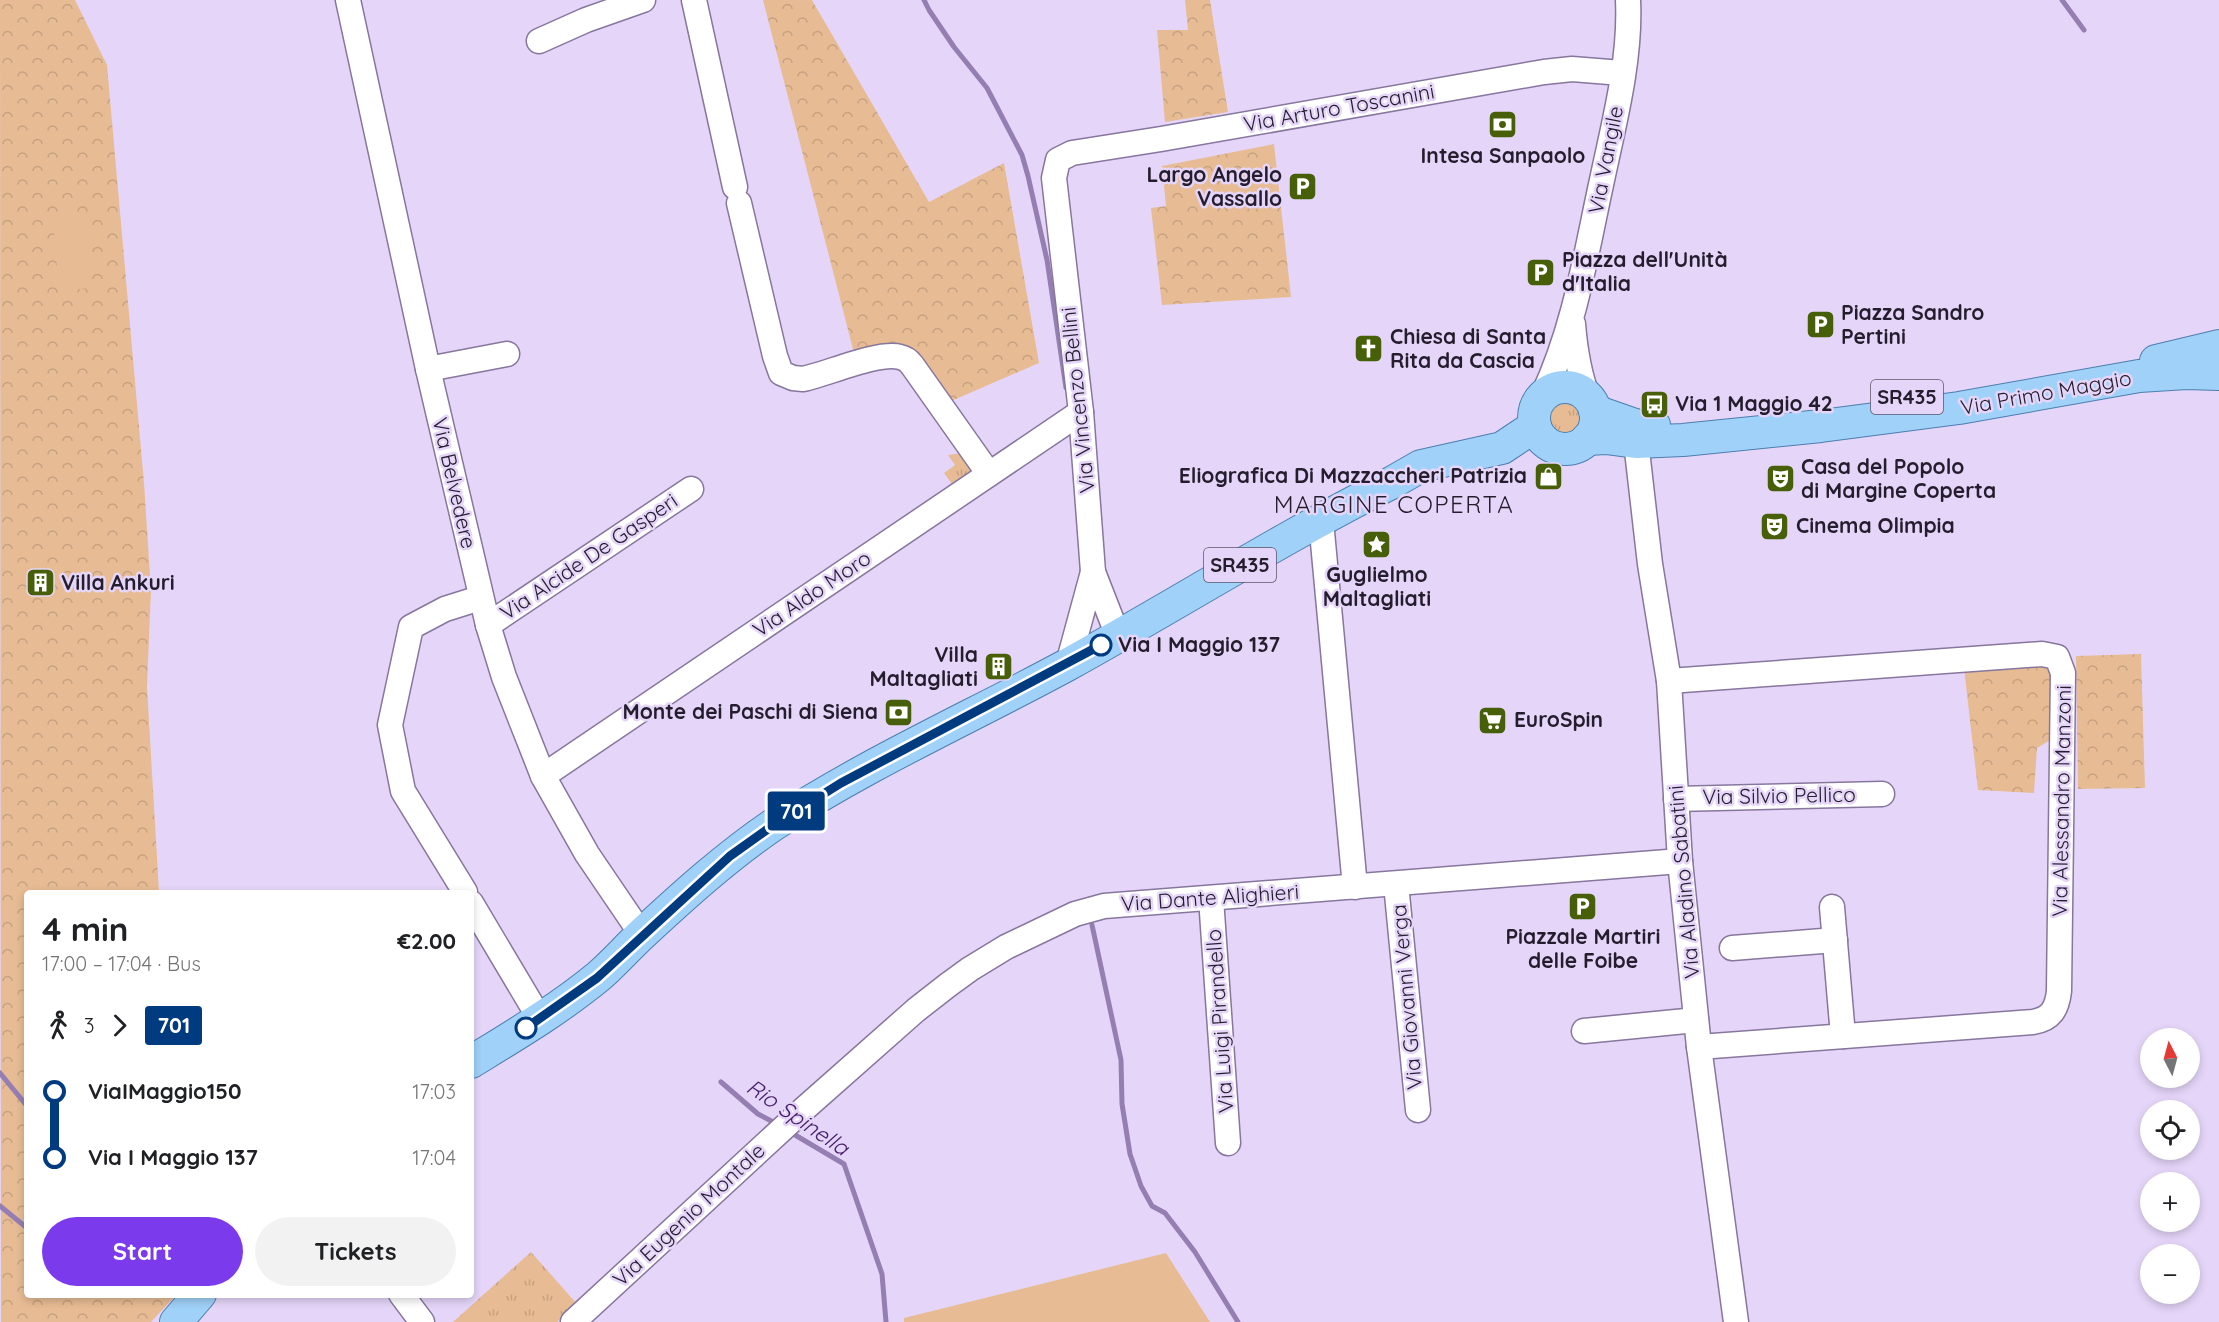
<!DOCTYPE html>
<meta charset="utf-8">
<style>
:root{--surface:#fff;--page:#f2f2f2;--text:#202124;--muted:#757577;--accent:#7c3aed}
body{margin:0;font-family:Quicksand,sans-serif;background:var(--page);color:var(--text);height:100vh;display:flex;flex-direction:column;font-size:22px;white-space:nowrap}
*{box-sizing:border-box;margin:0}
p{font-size:20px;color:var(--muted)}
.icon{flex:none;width:33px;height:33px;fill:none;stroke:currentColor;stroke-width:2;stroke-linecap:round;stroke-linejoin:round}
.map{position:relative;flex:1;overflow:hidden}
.panel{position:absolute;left:24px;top:890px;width:450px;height:408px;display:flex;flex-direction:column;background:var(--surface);border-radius:6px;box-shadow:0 3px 9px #0003}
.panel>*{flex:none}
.badge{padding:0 12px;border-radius:4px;font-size:21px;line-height:39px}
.needle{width:39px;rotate:354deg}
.tools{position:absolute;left:2140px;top:1028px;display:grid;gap:12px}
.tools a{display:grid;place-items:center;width:60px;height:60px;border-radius:50%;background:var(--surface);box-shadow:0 3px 9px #0003;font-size:30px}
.map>.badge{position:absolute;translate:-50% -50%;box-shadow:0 0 0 3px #fff}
.legs{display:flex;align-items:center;gap:9px;height:66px;padding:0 18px;font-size:20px}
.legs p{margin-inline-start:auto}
.summary{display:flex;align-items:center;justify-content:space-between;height:102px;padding:0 18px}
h1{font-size:33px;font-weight:700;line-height:45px}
.cta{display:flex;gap:12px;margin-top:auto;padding:12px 18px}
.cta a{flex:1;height:69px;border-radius:36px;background:var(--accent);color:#fff;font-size:24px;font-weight:700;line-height:69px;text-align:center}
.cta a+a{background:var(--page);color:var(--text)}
ul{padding:0 18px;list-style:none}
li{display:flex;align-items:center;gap:21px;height:66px;font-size:22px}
li i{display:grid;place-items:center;width:9px;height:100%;margin:0 8px;background:currentColor}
li i::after{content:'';width:15px;height:15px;margin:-8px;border:4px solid;border-radius:50%;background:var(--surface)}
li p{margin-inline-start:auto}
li:first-child i{background:linear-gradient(#0000 50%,currentColor 0)}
li:last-child i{background:linear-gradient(currentColor 50%,#0000 0)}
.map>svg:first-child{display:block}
.grass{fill:url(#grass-tufts)}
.park{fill:url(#park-crowns)}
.pitch{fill:#e7bc94}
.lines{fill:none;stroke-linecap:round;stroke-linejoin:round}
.stream{stroke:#957eb1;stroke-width:5}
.minor-casing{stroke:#87769d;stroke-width:27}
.major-casing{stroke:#4c7eae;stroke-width:34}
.minor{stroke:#fff;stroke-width:24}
.major{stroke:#a0d1f8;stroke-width:32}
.line-1-casing{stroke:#fff;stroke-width:14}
.line-1{stroke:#003b80;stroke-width:9}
.stop-1-dot{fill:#fff;stroke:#003b80;stroke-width:3}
.labels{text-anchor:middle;stroke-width:5;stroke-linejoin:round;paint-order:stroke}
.shield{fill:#e5d6f9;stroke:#5e546a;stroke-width:1.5}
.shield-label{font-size:20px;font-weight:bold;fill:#241d2d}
.street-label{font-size:21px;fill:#241d2d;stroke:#e5d6f9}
.poi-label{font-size:21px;font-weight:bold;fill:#241d2d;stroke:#e5d6f9;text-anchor:start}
.stop-label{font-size:21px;font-weight:bold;fill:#241d2d;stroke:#e5d6f9;text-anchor:start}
.water-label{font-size:22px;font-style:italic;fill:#451c68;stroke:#e5d6f9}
.quarter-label{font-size:24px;letter-spacing:1.5px;fill:#241d2d;stroke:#e5d6f9}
</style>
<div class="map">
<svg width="2219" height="1322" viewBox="0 0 2219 1322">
<defs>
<pattern id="grass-tufts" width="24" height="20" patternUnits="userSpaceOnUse" patternTransform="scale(1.5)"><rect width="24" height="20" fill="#e7bc94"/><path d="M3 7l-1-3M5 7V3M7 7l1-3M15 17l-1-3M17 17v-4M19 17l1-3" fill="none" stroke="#c6a180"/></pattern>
<pattern id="park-crowns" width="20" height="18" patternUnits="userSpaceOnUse" patternTransform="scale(1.5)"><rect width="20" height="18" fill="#e7bc94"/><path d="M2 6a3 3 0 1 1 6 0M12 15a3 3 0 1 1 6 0" fill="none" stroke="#c6a180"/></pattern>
</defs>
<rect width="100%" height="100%" fill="#e5d6f9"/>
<g class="grass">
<circle cx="1564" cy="418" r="18"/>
<polygon points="963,453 974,468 952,484 944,473 955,465 948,455"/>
<polygon points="531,1252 577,1304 557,1322 453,1322"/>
</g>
<g class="park">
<polygon points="0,0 75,0 107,65 144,483 151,590 147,687 159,892 27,892 27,1294 176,1295 151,1322 1,1322"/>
<path d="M763 0H812L929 202 1004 163 1039 363 949 402 911 350C895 336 872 348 854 353Z"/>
<polygon points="1185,0 1210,0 1228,112 1165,122 1157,30 1188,30"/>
<polygon points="1274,144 1291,297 1162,305 1151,208 1166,206 1162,166"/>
<polygon points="2141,654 2145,788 2078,789 2076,656"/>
<polygon points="2044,664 2051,672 2052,739 2037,748 2034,793 1978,790 1964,668"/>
</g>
<g class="pitch">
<polygon points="87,218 90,288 59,291 53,220"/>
<polygon points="1166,1253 1210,1322 904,1322 904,1318"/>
</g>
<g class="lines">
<g class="stream">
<polyline points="924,0 929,10 954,47 987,88 1022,155 1028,176 1047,260 1066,388"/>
<polyline points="2062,0 2084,30"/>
<polyline points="1092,925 1121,1060 1122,1104 1130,1154 1141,1186 1152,1206 1165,1213 1195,1252 1238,1322"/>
<polyline points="0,1073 27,1106"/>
<polyline points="721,1082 758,1114 777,1124"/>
<polyline points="790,1132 844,1164 882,1274 886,1322"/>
<polyline points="0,1206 27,1228"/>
</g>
<defs>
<g id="minor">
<polyline points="348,0 428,369 488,625 504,677 543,776 587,854 642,935"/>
<polyline points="694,0 735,187"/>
<polyline points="539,41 586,20 643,0"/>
<path d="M739 203 775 356 781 373 793 378 803 379C827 374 879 351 900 357 905 358 909 361 912 365L989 474"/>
<path d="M1573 324C1575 349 1579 374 1588 398"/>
<polyline points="428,369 507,354"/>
<path d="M1543 395C1575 327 1586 253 1602 180 1614 123 1631 59 1628 0"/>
<polyline points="1636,442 1650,564 1669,681 1680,861 1699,1047 1736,1322"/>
<polyline points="1321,521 1355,887"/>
<polyline points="488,625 691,489"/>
<polyline points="1118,636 1093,572 1081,412 1054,178 1058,160 1072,153 1161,139 1544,72 1572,69 1622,73"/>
<polyline points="1068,664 1093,572"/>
<path d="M1669 681 2042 654 2057 657 2063 673 2059 991C2057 1009 2051 1019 2033 1022L1699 1047"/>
<polyline points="543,776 1081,412"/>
<polyline points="1676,799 1882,794"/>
<polyline points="1396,884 1418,1110"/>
<polyline points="465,892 403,791 390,725 411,627 445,609 480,598"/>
<polyline points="1211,898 1228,1143"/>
<polyline points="471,903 540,1019"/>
<polyline points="1832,907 1843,1036"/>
<polyline points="1732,948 1835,940"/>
<polyline points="1584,1031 1696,1020"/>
<polyline points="401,1294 422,1322"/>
<polyline points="573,1322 804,1109 916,1010 948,985 970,969 1006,947 1075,914 1104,906 1680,861"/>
</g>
<g id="major">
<polyline points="2156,361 2219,346"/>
<circle cx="1565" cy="418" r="31"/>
<polyline points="1595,411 1638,426 1654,425"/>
<polyline points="1587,439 1606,438 1636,442 1683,440 1821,426 1959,408 2139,376 2186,373 2219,374"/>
<path d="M471 1062C515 1035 559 1009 599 976 614 963 627 948 642 934 683 896 726 857 773 825 866 764 969 718 1067 665 1176 605 1281 538 1393 482L1421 466 1502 448 1535 426"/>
<polyline points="176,1322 200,1294"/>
</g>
</defs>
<use href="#minor" class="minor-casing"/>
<use href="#major" class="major-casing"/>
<use href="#minor" class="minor"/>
<use href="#major" class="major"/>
</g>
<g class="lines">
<defs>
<polyline id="line-1" points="526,1028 597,978 730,856 772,826 841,783 1101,645"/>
</defs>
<use href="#line-1" class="line-1-casing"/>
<use href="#line-1" class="line-1"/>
</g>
<defs>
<symbol id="bank-square" viewBox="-11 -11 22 22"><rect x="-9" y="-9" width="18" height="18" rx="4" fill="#485f0a" stroke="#e5d6f9"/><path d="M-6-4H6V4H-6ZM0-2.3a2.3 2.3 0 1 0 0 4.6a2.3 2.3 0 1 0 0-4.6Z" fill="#fff"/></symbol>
<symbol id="parking-square" viewBox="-11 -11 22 22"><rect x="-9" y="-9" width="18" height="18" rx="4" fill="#485f0a" stroke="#e5d6f9"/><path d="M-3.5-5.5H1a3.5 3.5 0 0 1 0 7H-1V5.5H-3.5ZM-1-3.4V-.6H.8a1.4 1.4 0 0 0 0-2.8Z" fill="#fff"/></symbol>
<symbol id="church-square" viewBox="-11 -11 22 22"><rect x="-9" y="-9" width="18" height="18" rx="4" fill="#485f0a" stroke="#e5d6f9"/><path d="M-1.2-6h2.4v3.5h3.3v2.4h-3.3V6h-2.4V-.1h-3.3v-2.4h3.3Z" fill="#fff"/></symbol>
<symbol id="bus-square" viewBox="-11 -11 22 22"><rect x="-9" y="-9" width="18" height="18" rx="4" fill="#485f0a" stroke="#e5d6f9"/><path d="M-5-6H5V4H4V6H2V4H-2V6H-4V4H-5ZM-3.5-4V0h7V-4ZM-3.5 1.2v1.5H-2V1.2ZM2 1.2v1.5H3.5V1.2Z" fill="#fff"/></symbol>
<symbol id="shop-square" viewBox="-11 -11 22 22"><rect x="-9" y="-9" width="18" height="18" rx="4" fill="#485f0a" stroke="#e5d6f9"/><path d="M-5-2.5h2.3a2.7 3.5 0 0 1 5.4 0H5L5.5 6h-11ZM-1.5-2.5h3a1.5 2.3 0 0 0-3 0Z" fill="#fff"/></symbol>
<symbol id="theatre-square" viewBox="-11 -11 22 22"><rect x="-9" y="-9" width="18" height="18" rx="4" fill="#485f0a" stroke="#e5d6f9"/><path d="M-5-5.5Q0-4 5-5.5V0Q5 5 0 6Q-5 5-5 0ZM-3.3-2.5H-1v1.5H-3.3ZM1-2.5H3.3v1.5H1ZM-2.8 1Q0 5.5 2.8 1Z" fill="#fff"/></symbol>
<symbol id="sight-square" viewBox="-11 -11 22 22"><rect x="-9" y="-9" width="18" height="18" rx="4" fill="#485f0a" stroke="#e5d6f9"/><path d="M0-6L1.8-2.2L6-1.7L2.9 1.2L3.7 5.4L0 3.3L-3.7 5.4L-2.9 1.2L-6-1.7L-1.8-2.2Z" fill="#fff"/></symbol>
<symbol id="building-square" viewBox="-11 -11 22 22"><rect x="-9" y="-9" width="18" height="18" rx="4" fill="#485f0a" stroke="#e5d6f9"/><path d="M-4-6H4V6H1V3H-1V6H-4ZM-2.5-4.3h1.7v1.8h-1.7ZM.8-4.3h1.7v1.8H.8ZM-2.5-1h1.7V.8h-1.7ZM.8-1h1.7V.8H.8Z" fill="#fff"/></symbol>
<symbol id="supermarket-square" viewBox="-11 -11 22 22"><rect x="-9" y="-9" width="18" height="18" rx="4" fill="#485f0a" stroke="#e5d6f9"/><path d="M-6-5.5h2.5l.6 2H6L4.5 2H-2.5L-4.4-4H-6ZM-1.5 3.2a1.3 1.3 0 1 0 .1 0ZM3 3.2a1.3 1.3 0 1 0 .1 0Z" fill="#fff"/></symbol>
</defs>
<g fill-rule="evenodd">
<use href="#bank-square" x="1486" y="108" width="33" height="33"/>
<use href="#parking-square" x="1286" y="170" width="33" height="33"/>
<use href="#parking-square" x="1524" y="256" width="33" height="33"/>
<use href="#parking-square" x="1804" y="308" width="33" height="33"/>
<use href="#church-square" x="1352" y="332" width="33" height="33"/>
<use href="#bus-square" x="1638" y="388" width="33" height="33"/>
<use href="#shop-square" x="1532" y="460" width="33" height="33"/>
<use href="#theatre-square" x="1764" y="462" width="33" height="33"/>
<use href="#theatre-square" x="1758" y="510" width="33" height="33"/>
<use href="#sight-square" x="1360" y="528" width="33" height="33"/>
<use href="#building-square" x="24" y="566" width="33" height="33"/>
<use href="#building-square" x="982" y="650" width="33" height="33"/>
<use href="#bank-square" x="882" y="696" width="33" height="33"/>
<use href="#supermarket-square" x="1476" y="704" width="33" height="33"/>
<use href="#parking-square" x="1566" y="890" width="33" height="33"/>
</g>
<g class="stop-1-dot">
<circle cx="1101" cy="645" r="10"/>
<circle cx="526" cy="1028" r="10"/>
</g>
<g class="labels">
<g class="shield">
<rect x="1871" y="380" width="72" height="34" rx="4.5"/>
<rect x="1204" y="548" width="72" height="34" rx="4.5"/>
</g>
<g class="shield-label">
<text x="1907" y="404">SR435</text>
<text x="1240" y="572">SR435</text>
</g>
<g class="street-label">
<text transform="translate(1339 108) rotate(-10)" y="7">Via Arturo Toscanini</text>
<text transform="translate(1606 160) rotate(-79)" y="7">Via Vangile</text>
<text transform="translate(2046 393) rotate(-10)" y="7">Via Primo Maggio</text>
<text transform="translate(1078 400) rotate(-96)" y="7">Via Vincenzo Bellini</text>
<text transform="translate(454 483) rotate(77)" y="7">Via Belvedere</text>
<text transform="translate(589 557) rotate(-34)" y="7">Via Alcide De Gasperi</text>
<text transform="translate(812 594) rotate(-34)" y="7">Via Aldo Moro</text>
<text transform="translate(1779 796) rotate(-1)" y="7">Via Silvio Pellico</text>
<text transform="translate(2062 801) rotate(-89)" y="7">Via Alessandro Manzoni</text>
<text transform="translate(1684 882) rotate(-95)" y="7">Via Aladino Sabatini</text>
<text transform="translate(1210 898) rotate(-4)" y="7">Via Dante Alighieri</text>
<text transform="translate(1407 997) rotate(-95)" y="7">Via Giovanni Verga</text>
<text transform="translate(1220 1021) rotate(-94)" y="7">Via Luigi Pirandello</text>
<text transform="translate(689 1215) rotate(-43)" y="7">Via Eugenio Montale</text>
</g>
<g class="poi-label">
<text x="1503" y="163" text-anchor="middle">Intesa Sanpaolo</text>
<text x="1282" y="182" text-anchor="end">Largo Angelo<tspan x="1282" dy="24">Vassallo</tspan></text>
<text x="1562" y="267">Piazza dell'Unità<tspan x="1562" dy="24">d'Italia</tspan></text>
<text x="1841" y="320">Piazza Sandro<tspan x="1841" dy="24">Pertini</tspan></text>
<text x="1390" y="344">Chiesa di Santa<tspan x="1390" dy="24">Rita da Cascia</tspan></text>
<text x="1675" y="411">Via 1 Maggio 42</text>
<text x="1801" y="474">Casa del Popolo<tspan x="1801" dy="24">di Margine Coperta</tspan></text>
<text x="1527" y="483" text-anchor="end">Eliografica Di Mazzaccheri Patrizia</text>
<text x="1796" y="533">Cinema Olimpia</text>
<text x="1377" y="582" text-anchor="middle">Guglielmo<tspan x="1377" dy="24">Maltagliati</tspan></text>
<text x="61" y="590">Villa Ankuri</text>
<text x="978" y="662" text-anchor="end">Villa<tspan x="978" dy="24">Maltagliati</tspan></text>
<text x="878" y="719" text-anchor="end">Monte dei Paschi di Siena</text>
<text x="1514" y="727">EuroSpin</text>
<text x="1583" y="944" text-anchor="middle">Piazzale Martiri<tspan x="1583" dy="24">delle Foibe</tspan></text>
</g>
<g class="stop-label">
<text x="1118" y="652">Via I Maggio 137</text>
</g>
<g class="water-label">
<text transform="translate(798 1117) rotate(34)" y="8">Rio Spinella</text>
</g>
<g class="quarter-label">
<text x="1394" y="513">MARGINE COPERTA</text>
</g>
</g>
</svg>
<div class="tools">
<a><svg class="needle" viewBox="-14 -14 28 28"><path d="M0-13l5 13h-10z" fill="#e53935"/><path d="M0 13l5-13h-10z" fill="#757577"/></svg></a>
<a><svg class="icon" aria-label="locate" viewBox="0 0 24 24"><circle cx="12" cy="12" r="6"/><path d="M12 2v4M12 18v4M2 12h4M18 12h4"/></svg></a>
<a>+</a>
<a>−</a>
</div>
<b class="badge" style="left:796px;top:811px;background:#003b80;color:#fff">701</b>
<section class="panel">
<div class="summary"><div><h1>4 min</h1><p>17:00 – 17:04 · Bus</p></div><b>€2.00</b></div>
<div class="legs"><svg class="icon" aria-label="walk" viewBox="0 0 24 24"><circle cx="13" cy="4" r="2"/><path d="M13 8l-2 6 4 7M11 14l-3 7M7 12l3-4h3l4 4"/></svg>3<svg class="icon" aria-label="forward" viewBox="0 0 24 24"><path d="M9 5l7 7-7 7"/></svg><b class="badge" style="background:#003b80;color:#fff">701</b></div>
<ul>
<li><i style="color:#003b80"></i><b>ViaIMaggio150</b><p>17:03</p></li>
<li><i style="color:#003b80"></i><b>Via I Maggio 137</b><p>17:04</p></li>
</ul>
<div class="cta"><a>Start</a><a>Tickets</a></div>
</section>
</div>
